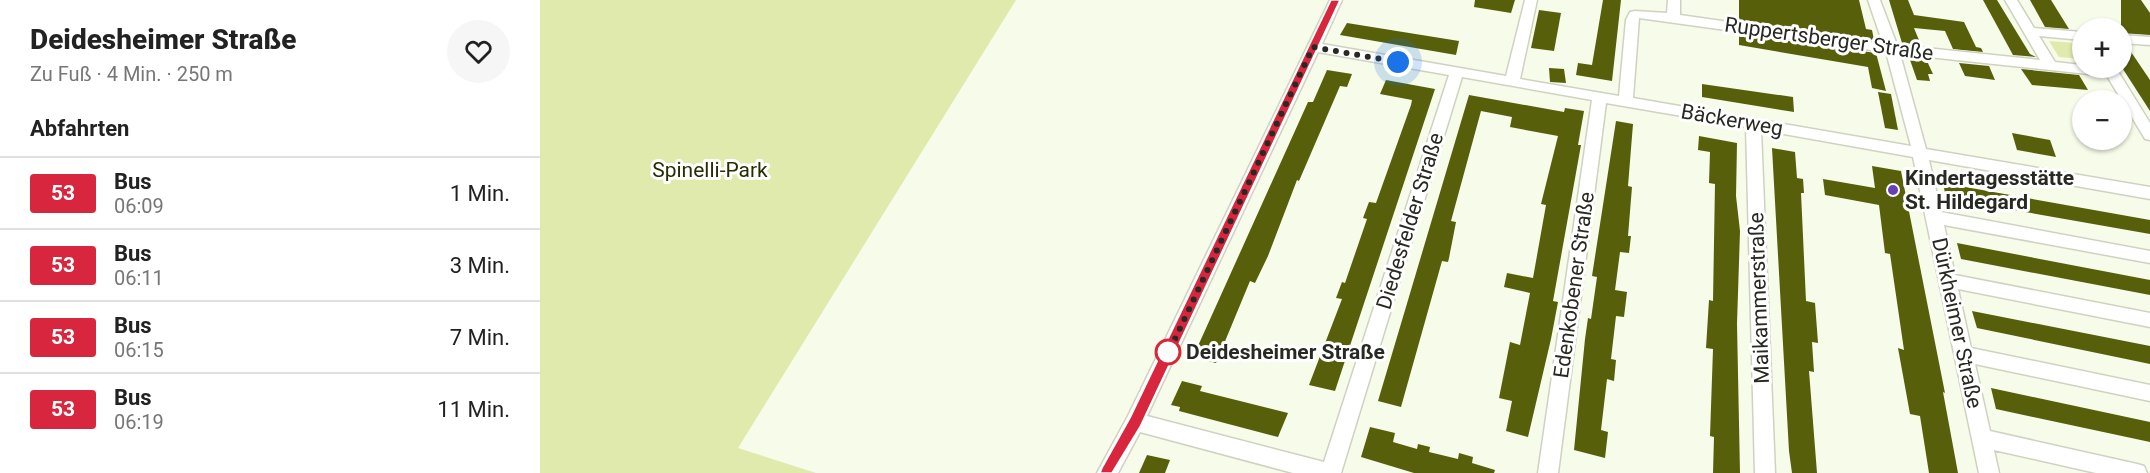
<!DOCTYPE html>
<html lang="de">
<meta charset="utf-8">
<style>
:root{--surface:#fff;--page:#f6f6f6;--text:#222;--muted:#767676;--line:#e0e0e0}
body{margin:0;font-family:Roboto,sans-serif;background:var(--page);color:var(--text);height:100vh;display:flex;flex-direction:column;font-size:22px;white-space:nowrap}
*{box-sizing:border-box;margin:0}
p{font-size:20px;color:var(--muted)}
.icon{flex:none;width:33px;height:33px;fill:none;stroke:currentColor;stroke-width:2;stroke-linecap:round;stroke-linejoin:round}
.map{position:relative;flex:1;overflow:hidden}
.panel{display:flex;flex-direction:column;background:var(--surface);width:540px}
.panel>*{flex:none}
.badge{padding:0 12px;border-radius:4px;font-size:21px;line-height:39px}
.controls{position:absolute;left:1532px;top:18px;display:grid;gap:12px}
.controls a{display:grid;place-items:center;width:60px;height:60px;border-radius:50%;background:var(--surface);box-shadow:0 2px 4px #0004;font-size:30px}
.you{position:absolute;width:30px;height:30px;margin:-15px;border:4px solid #fff;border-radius:50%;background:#1a73e8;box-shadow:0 0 0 9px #1a73e833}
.map>.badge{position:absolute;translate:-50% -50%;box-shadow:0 0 0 3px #fff}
h2{padding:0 30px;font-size:22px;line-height:54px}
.round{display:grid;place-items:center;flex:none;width:63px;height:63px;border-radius:32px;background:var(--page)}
.summary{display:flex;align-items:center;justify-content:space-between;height:102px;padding:0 30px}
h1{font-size:28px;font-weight:800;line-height:45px}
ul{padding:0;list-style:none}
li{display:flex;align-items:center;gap:18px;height:72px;padding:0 30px;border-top:2px solid var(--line)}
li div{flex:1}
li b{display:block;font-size:22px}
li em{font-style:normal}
li .badge{min-width:66px;font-weight:700;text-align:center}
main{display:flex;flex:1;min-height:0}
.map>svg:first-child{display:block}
.green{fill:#dfeaac}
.building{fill:#575f0b}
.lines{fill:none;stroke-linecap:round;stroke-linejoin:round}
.minor-casing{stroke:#cfd2c1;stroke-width:3}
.minor{fill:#fff;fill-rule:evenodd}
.line{fill:#d7263d;stroke:#fff;stroke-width:1.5}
.walk{stroke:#272922;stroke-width:6;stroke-dasharray:0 10.8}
.poi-dot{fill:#6a3eb5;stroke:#fff;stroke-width:2}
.stop-dot{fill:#fff;stroke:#d7263d;stroke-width:3}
.labels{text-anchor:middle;stroke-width:6;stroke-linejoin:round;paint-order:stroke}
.street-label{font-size:21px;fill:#272922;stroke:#fff}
.park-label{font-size:21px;fill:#282d02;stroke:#fff}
.poi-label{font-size:21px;font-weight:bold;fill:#272922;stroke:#fff;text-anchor:start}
.stop-label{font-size:21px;font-weight:bold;fill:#272922;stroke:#fff;text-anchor:start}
</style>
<main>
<section class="panel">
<div class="summary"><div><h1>Deidesheimer Straße</h1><p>Zu Fuß · 4 Min. · 250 m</p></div><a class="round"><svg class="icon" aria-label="heart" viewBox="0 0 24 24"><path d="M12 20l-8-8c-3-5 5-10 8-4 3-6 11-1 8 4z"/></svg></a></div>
<h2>Abfahrten</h2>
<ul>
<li><span class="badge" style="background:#d7263d;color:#fff">53</span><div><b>Bus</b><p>06:09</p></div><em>1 Min.</em></li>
<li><span class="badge" style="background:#d7263d;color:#fff">53</span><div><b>Bus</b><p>06:11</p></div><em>3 Min.</em></li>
<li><span class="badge" style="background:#d7263d;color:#fff">53</span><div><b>Bus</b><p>06:15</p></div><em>7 Min.</em></li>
<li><span class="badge" style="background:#d7263d;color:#fff">53</span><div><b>Bus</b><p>06:19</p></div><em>11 Min.</em></li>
</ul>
</section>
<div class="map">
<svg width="1610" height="473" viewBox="0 0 1610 473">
<rect width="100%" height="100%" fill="#f7fbe9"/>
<g class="green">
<polygon points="0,0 476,0 198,448 276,473 0,473"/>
<polygon points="1509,41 1535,43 1542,52 1542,59 1519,57"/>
</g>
<g class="building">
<polygon points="935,0 975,0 971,13 934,7"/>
<polygon points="1063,0 1081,0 1072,81 1036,75 1038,63 1052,65"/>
<polygon points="1199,0 1319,0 1326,29 1332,30 1334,40 1199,21"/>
<polygon points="1349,0 1368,0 1374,15 1424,22 1436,47 1441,48 1443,52 1413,49 1405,31 1374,28 1381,45 1362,43"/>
<polygon points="1443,0 1457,0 1490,54 1496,57 1473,55"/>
<polygon points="1490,0 1511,0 1529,29 1505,27"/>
<polygon points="1581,0 1601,0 1610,13 1610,35 1581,33"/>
<polygon points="999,10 1021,13 1014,51 991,48"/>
<polygon points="807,23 919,41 916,55 800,35"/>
<polygon points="1199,34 1336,53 1346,91 1332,88 1328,67 1199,45"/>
<polygon points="1581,45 1587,46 1610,80 1610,111 1581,66"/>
<polygon points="1369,57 1386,59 1393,74 1388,74 1390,81 1377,80"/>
<polygon points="1419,63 1449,66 1455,80 1425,76"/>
<polygon points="1009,68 1024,69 1026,83 1010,82"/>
<polygon points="1481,69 1539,75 1548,90 1492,85"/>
<polygon points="787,70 812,74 807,87 800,86 759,181 757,180 728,256 715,283 710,281 676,363 653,357 768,102 773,102"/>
<polygon points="846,80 895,89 795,391 769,385 802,299 796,298 802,282 805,283 827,219 823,218 829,202 836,203 871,105 872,100 840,94"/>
<polygon points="1162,84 1253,97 1254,112 1162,97"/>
<polygon points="1338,92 1351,94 1358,130 1345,128"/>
<polygon points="929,95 1024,112 1025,108 1044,111 1038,145 1041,145 1013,301 1018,302 1011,339 988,437 966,431 972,401 959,398 970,342 980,345 990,293 964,287 967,273 993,278 1006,205 1001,204 1018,136 970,127 972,117 941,111 911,221 916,222 909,258 908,262 902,261 861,407 838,401"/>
<polygon points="1076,121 1093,124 1088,186 1092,187 1088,236 1091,236 1089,253 1080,252 1075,290 1087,292 1084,317 1076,316 1071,359 1076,360 1074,381 1067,379 1061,430 1068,432 1065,458 1034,450 1045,339 1048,318 1051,319 1057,277 1052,276"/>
<polygon points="1472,133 1510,140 1516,157 1477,150"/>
<polygon points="1159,136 1197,143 1196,196 1200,231 1197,324 1200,473 1173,473 1174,437 1170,436 1173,349 1166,348 1169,300 1173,301 1175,184 1169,183 1170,152 1158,150"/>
<polygon points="1232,148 1255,152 1257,178 1263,179 1264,193 1261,193 1266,301 1275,303 1278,343 1272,342 1274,372 1269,371 1277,473 1252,473 1249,451"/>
<polygon points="1332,166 1361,171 1405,393 1403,392 1418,473 1389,473 1380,416 1370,414 1358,348 1364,350 1350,254 1345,253 1339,205 1285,195 1283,179 1335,188"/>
<polygon points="1403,183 1610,220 1610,234 1406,198"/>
<polygon points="1417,243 1610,280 1610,295 1421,259"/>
<polygon points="1432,311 1610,346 1610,364 1437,328"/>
<polygon points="642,381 662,386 660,391 748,413 738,437 639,411 640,407 631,405"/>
<polygon points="1451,388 1610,422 1610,442 1456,409"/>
<polygon points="830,427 855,433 853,442 877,449 878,444 890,447 889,452 918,459 919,453 933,457 932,463 955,470 954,473 874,473 821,457"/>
<polygon points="607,455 630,460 625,473 599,473"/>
</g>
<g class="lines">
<defs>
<g id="minor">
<path d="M790 0H802L782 44 966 76 985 0H997L980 79 1079 96 1086 20 1090 12 1095 11 1127 13 1128 0H1140V15L1343 44 1328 0H1340L1357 45 1500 60 1465 0H1477L1494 28 1542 32V40L1499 36 1515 62 1542 65V68H1576L1610 123V140L1605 139 1567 76 1360 54 1386 149 1610 187V199L1389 160 1401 212 1610 251V263L1404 225 1415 275 1610 313V327L1418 289 1431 348 1610 385V401L1435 364 1450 431 1597 464 1604 466 1607 473H1556L1454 450 1459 473H1439L1373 157 1221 130 1235 473H1215L1206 127 1066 103 1018 473H998L1052 100 922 77 801 473H753L600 432 578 473H557L588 416ZM1099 18 1346 52 1371 146 1093 98ZM778 52 909 75 784 462 607 416Z"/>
<polygon points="1581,35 1610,37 1610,45 1581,43"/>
</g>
</defs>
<use href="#minor" class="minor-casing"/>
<use href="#minor" class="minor"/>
</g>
<polygon class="line" points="791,0 800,0 600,427 572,473 560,473 562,468 590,418"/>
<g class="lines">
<polyline class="walk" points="628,352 625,360 773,47 858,62"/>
</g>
<circle class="poi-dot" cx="1353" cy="190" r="6"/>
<circle class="stop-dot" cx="628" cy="352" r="12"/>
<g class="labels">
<g class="street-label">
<text transform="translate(1289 39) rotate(8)" y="7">Ruppertsberger Straße</text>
<text transform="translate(1192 120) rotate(10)" y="7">Bäckerweg</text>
<text transform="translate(870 221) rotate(-73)" y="7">Diedesfelder Straße</text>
<text transform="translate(1034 285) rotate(-82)" y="7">Edenkobener Straße</text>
<text transform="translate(1219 298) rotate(-92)" y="7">Maikammerstraße</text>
<text transform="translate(1417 323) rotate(78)" y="7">Dürkheimer Straße</text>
</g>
<g class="park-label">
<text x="170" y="177">Spinelli-Park</text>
</g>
<g class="poi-label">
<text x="1365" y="185">Kindertagesstätte<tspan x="1365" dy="24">St. Hildegard</tspan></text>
</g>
<g class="stop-label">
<text x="646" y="359">Deidesheimer Straße</text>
</g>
</g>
</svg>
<div class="controls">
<a>+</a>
<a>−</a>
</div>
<div class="you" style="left:858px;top:62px"></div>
</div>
</main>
